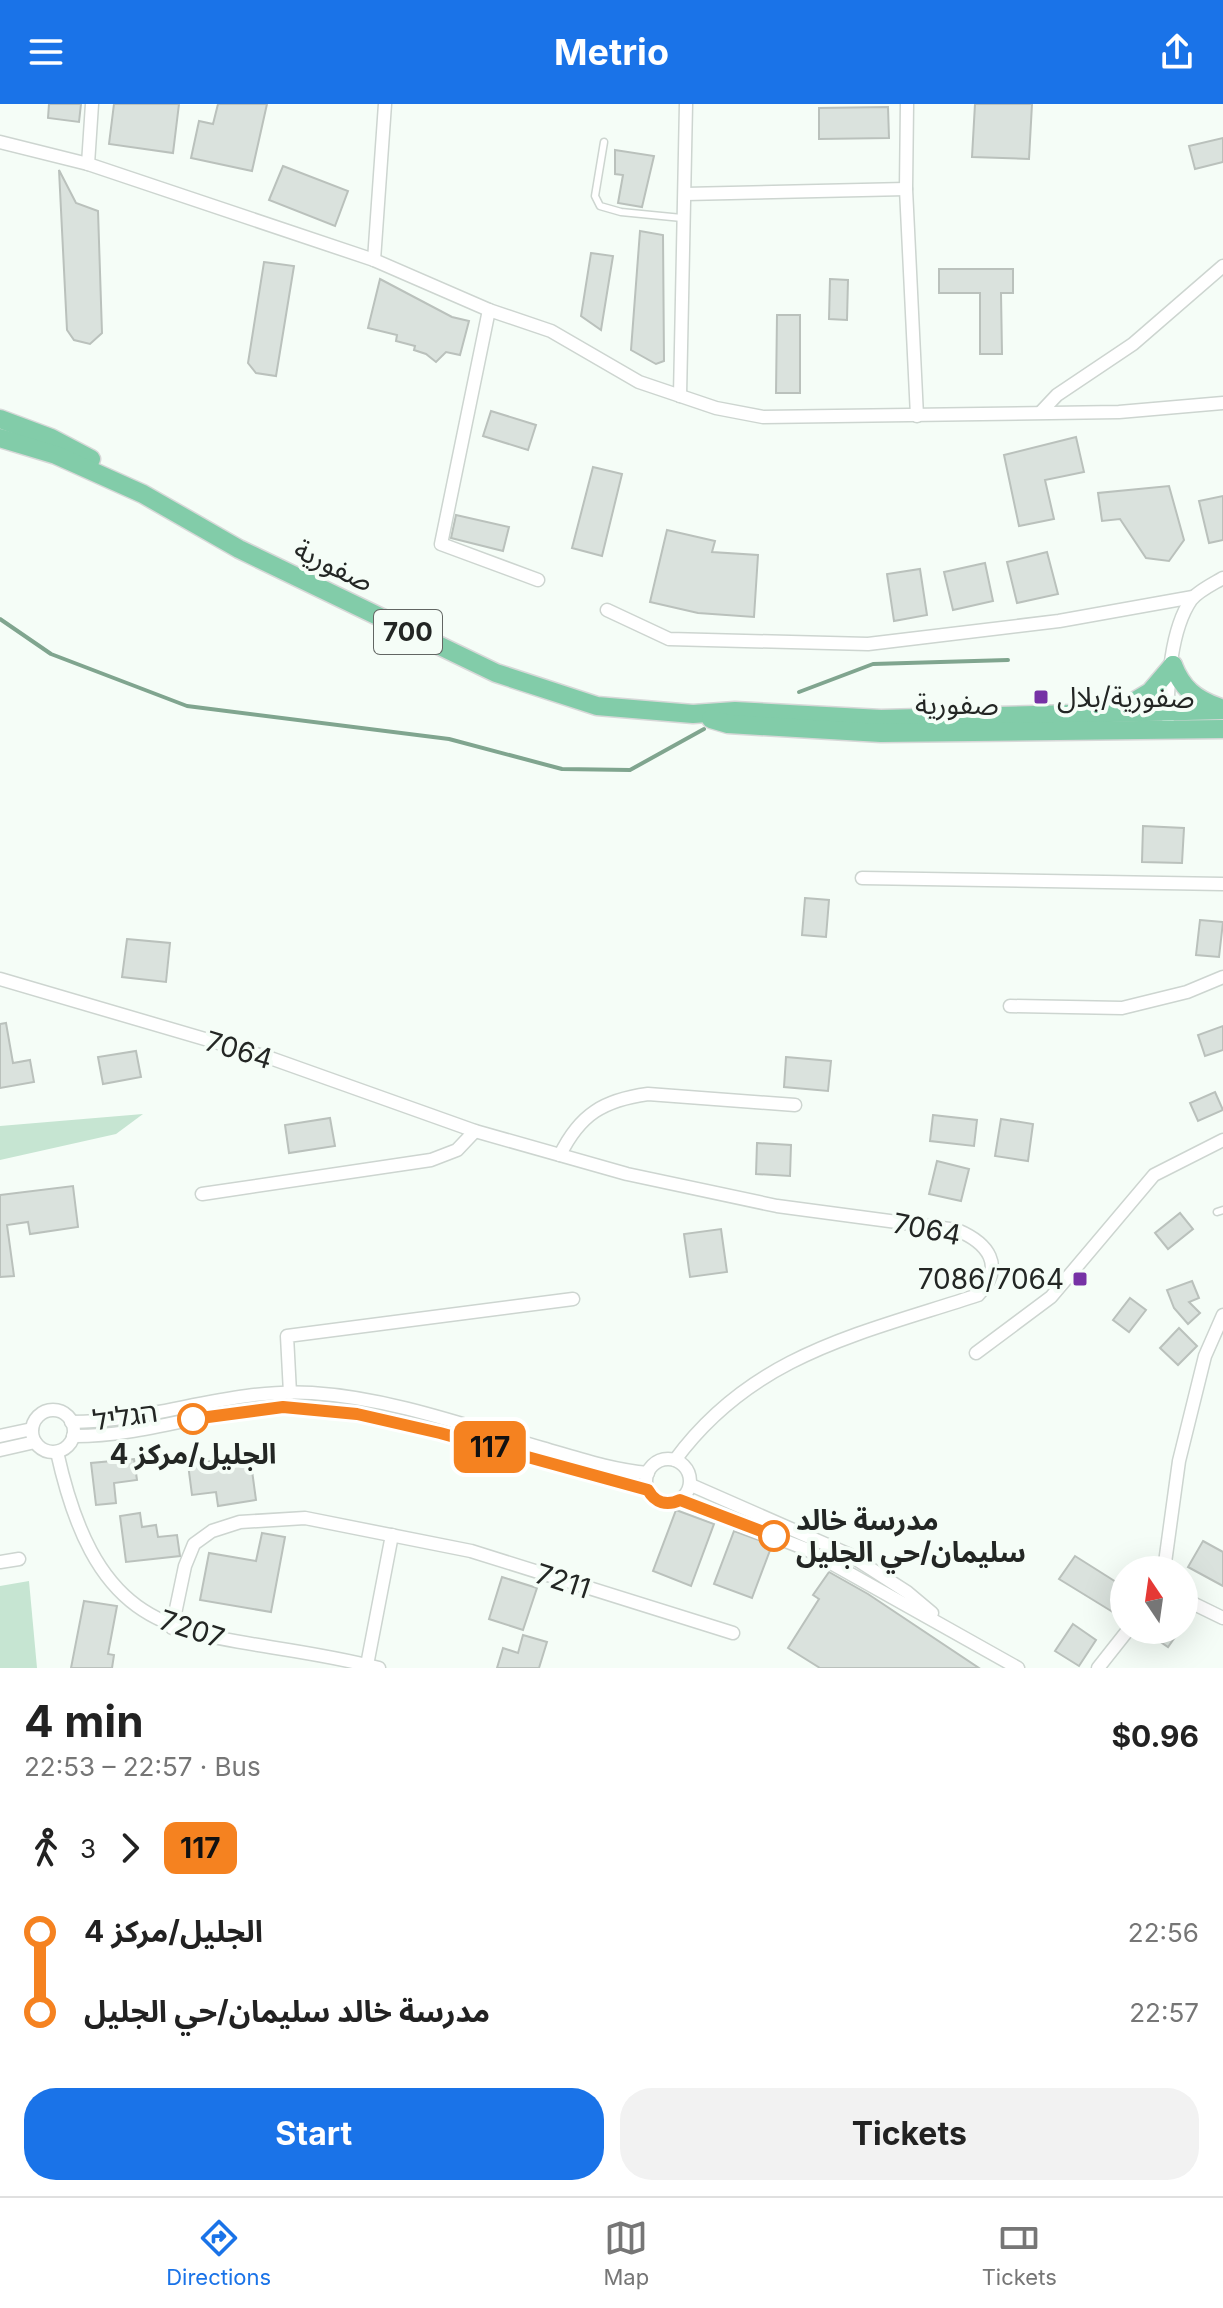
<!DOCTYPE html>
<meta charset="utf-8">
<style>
:root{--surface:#fff;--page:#f2f2f2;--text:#222;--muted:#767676;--line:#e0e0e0;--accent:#1a73e8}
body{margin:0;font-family:Inter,"Noto Sans Arabic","Noto Sans Hebrew",sans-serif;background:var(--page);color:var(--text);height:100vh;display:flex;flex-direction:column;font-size:30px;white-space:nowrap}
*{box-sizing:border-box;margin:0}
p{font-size:26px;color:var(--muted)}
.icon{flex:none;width:44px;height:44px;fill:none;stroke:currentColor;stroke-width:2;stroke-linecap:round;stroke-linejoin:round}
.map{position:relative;height:1564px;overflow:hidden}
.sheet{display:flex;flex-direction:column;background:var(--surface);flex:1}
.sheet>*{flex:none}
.badge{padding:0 16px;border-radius:12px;font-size:28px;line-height:52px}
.needle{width:52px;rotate:347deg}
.controls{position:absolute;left:1110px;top:1452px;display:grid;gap:16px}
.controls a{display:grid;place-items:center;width:88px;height:88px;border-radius:50%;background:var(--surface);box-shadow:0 8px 32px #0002;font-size:40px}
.map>.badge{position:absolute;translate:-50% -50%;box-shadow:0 0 0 4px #fff}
.legs{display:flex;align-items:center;gap:12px;height:88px;padding:0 24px;font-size:26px}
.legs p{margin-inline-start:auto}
.head{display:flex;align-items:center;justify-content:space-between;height:136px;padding:0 24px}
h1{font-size:44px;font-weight:700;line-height:60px}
.cta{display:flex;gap:16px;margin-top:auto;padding:16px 24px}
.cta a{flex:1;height:92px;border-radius:32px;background:var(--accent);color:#fff;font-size:32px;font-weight:700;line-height:92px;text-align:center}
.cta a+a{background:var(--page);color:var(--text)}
ul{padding:0 24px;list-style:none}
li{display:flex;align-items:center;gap:28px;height:80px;font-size:30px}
li i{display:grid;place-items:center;width:12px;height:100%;margin:0 10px;background:currentColor}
li i::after{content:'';width:20px;height:20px;margin:-10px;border:6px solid;border-radius:50%;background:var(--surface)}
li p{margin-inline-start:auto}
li:first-child i{background:linear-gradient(#0000 50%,currentColor 0)}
li:last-child i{background:linear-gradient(currentColor 50%,#0000 0)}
header{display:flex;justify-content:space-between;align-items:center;height:104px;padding:0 24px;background:var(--accent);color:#fff;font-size:36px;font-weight:700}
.tab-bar{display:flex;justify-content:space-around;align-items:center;height:112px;border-top:2px solid var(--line);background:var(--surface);font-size:22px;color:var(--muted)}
.tab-bar a{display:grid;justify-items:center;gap:4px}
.tab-bar .on{color:var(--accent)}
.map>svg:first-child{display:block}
.green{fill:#c6e5d2}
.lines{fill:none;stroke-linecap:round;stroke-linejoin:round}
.stream{stroke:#80a58f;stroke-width:4}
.building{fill:#dae2dd;stroke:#bac1bc;stroke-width:2}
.service-casing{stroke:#cdd5d0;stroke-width:9}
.minor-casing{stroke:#cdd5d0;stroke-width:15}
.primary-casing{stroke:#d7d8d8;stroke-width:21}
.service{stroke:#fff;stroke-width:6}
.minor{stroke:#fff;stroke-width:12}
.primary{stroke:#82cca9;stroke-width:18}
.line-1-casing{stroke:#fff;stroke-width:18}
.line-1{stroke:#f58220;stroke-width:12}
.poi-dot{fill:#7632a5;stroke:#f5fdf7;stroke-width:3}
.stop-1-dot{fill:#fff;stroke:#f58220;stroke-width:4}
.labels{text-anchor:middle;stroke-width:8;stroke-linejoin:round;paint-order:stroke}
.shield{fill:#f5fdf7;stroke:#626663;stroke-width:2}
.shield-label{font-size:26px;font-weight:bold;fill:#232624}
.street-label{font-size:28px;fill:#232624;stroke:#f5fdf7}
.poi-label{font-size:28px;fill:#232624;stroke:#f5fdf7;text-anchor:start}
.stop-label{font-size:28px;font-weight:bold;fill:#232624;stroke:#f5fdf7}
</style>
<header><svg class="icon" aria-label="menu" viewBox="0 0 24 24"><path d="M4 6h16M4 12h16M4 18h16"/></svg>Metrio<svg class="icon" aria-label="share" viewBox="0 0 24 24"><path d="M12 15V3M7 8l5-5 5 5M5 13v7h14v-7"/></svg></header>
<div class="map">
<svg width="1223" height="1564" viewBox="0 0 1223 1564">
<rect width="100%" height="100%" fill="#f5fdf7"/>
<g class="green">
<polygon points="143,1010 116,1030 0,1056 0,1022"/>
<polygon points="29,1477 37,1564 0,1564 0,1482"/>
</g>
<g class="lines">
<g class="stream">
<polyline points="0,515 51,550 187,602 449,635 562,665 630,666 704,625"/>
<polyline points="799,588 873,560 1008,556"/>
</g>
</g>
<g class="building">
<polygon points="49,0 81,0 79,18 48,14"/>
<polygon points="114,0 179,0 173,49 109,40"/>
<polygon points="218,0 267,0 252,67 191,54 199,17 213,20"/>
<polygon points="975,0 1032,0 1029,55 972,53"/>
<polygon points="888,3 889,34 819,35 819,4"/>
<polygon points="1223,34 1223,58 1195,65 1189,42"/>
<polygon points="615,46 654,52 642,103 618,99 623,71 615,70"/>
<polygon points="283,62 348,87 335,122 269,96"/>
<polygon points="59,66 76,99 98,107 102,229 90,240 74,236 67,226"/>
<polygon points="640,127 663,131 664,257 656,260 631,246"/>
<polygon points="591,149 613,152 601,226 581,212"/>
<polygon points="264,158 294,162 276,272 256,269 248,259"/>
<polygon points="939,165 1013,165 1013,189 1001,189 1002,250 980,250 980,189 939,189"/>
<polygon points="380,175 452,213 469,217 460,251 446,248 436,258 426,250 414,246 415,242 396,237 397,231 368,224"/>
<polygon points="830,175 848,176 847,216 829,215"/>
<polygon points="777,211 800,211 800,289 776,289"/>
<polygon points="491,307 536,321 528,346 483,332"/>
<polygon points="1076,333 1084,368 1045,376 1054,415 1019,422 1004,351"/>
<polygon points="593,363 622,370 602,452 572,444"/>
<polygon points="1169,382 1184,436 1169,457 1146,454 1120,415 1102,417 1098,389"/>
<polygon points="1223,392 1223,436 1209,439 1199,397"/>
<polygon points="456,411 509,423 503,447 451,434"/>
<polygon points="667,426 715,437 712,448 758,451 754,513 698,509 650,498"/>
<polygon points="1047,448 1058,490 1017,499 1007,458"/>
<polygon points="985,459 993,497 953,506 944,468"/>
<polygon points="920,465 927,511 894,517 887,470"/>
<polygon points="1143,722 1184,724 1182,759 1142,758"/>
<polygon points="805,794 829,796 826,833 802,831"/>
<polygon points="1200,816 1223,818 1219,853 1196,851"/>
<polygon points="127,835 170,839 166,878 122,873"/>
<polygon points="6,919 13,959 30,956 34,978 0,984 0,920"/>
<polygon points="1223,922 1223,946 1205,952 1198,931"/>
<polygon points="136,947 141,973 103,980 98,953"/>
<polygon points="786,953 831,957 828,987 784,983"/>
<polygon points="1215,988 1223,1006 1198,1017 1190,999"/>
<polygon points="933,1011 977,1016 974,1042 930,1037"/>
<polygon points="330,1014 335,1042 289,1049 285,1021"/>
<polygon points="1001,1015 1033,1020 1028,1057 995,1052"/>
<polygon points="757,1039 791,1041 790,1072 756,1070"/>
<polygon points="937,1057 969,1065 961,1097 929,1090"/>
<polygon points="73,1082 78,1123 30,1130 28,1118 7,1121 14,1172 0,1173 0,1091"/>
<polygon points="1180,1109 1193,1125 1168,1145 1155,1129"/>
<polygon points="721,1125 727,1168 690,1173 684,1130"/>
<polygon points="1192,1177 1199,1194 1189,1198 1200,1209 1188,1220 1174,1204 1167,1186"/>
<polygon points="1130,1194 1146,1206 1129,1228 1113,1216"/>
<polygon points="1179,1224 1197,1242 1178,1261 1160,1244"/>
<polygon points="250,1352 256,1396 218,1402 216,1388 192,1391 188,1360"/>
<polygon points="134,1355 137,1376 114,1379 116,1399 96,1401 91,1359"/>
<polygon points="676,1406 714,1420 691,1482 653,1467"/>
<polygon points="140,1409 142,1423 156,1421 158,1433 177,1431 180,1452 126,1458 120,1412"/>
<polygon points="734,1427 772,1441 752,1494 714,1480"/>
<polygon points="262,1429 285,1433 271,1508 200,1496 209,1449 256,1457"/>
<polygon points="1203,1437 1223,1448 1223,1482 1188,1463"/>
<polygon points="1075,1452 1124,1483 1124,1498 1116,1510 1059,1475"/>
<polygon points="829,1468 868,1490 979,1564 820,1564 788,1544 819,1495 813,1491"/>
<polygon points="502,1473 537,1484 523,1526 489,1515"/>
<polygon points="84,1497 117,1502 108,1550 114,1551 112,1564 71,1564"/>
<polygon points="1073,1520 1096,1536 1079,1562 1055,1547"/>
<polygon points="1143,1526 1180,1526 1168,1543"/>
<polygon points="523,1531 547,1538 539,1564 497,1564 503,1544 518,1549"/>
</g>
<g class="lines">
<defs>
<g id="service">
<polyline points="604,38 595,92 600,102 621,108 682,114"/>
<polyline points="1217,1108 1223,1106"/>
</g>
<g id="minor">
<polyline points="907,0 906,85 917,312"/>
<polyline points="0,38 88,60 374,156 489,206 551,227 639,278 716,304 763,313 1119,308 1223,299"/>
<polyline points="88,60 92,0"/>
<polyline points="685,90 906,85"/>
<polyline points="374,156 385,0"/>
<polyline points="489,206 441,440 538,476"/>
<polyline points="680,292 686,0"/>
<polyline points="1041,308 1057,291 1133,240 1223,162"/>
<polyline points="607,506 669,535 868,540 1059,517 1193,493"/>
<path d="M1168 615C1167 580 1171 525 1191 496 1198 487 1213 480 1223 474"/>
<polyline points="862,774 1223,780"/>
<path d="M0 875 273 955 475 1027 627 1070 777 1102 957 1126C988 1139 1006 1162 978 1191 860 1230 753 1250 675 1356"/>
<polyline points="1010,902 1122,904 1187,888 1223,873"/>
<path d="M560 1051C580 1010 604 996 648 990L795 1001"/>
<polyline points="202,1090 431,1056 457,1046 475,1027"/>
<polyline points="976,1249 1051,1193 1154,1071 1223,1036"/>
<polyline points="290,1289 287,1232 573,1195"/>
<circle cx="53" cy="1327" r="21"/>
<path d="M71 1318C152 1318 230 1284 312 1289 390 1294 467 1322 542 1344 577 1354 611 1366 648 1369"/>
<polyline points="0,1332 32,1325"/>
<path d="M73 1332C154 1333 231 1296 313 1303 427 1313 537 1361 648 1386"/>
<polyline points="0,1346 35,1338"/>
<path d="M57 1348C105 1564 203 1519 379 1564"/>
<circle cx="668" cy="1377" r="22"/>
<polyline points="691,1381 848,1450 907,1488 932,1509"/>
<polyline points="680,1396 806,1445 1018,1564"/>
<polyline points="0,1458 19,1455"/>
<polyline points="1164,1466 1179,1357 1205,1252 1223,1211"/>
<polyline points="1184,1495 1223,1514"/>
<polyline points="172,1524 185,1462 194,1440 212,1427 240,1418 305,1414 471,1447 733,1529"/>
<polyline points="367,1561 392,1431"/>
<polyline points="1098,1564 1128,1526"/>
</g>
<g id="primary">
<polyline points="0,315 51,334 91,355"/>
<polyline points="0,334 56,351 143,390 239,445 496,569 597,602 693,610 735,607 881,615 1223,606"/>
<path d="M1173 561C1182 584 1195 595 1218 603"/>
<polyline points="1118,607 1150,588 1173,561"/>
<polyline points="711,615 728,620 881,629 1223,625"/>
</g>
</defs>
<use href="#service" class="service-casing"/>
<use href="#minor" class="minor-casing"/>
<use href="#primary" class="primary-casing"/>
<use href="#service" class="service"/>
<use href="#minor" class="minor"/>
<use href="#primary" class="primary"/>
</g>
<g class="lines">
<defs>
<path id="line-1" d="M193 1315 283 1303 357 1310 440 1329 648 1386C655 1399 667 1402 680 1396L774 1432"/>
</defs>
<use href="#line-1" class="line-1-casing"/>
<use href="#line-1" class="line-1"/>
</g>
<g class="poi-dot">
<rect x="1033" y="585" width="16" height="16" rx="4"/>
<rect x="1072" y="1167" width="16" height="16" rx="4"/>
</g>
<g class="stop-1-dot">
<circle cx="193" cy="1315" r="14"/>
<circle cx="774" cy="1432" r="14"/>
</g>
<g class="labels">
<rect class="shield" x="374" y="506" width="68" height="44" rx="6"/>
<g class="shield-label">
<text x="408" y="537">700</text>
</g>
<g class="street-label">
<text transform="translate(334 461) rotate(26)" y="10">صفورية</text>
<text x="957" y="610">صفورية</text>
<text transform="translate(239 946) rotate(17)" y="10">7064</text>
<text transform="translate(927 1125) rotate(11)" y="10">7064</text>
<text transform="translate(125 1312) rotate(-8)" y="10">הגליל</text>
<text transform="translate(563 1477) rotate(18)" y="10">7211</text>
<text transform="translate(192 1525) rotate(18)" y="10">7207</text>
</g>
<g class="poi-label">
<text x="1057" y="603">صفورية/بلال</text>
<text x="1064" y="1185" text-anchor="end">7086/7064</text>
</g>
<g class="stop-label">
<text x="193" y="1360">الجليل/مركز 4</text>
<text x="796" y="1426" text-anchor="start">مدرسة خالد<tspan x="796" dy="32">سليمان/حي الجليل</tspan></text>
</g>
</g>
</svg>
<div class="controls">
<a><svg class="needle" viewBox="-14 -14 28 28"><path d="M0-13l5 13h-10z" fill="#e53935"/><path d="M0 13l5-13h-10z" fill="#767676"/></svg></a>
</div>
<b class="badge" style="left:490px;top:1343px;background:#f58220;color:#111">117</b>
</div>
<section class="sheet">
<div class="head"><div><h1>4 min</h1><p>22:53 – 22:57 · Bus</p></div><b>$0.96</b></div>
<div class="legs"><svg class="icon" aria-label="walk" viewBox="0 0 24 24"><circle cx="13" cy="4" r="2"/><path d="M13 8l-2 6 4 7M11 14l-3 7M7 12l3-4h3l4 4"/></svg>3<svg class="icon" aria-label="forward" viewBox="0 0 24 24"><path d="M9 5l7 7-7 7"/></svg><b class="badge" style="background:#f58220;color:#111">117</b></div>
<ul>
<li><i style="color:#f58220"></i><b>الجليل/مركز 4</b><p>22:56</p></li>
<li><i style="color:#f58220"></i><b>مدرسة خالد سليمان/حي الجليل</b><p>22:57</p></li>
</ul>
<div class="cta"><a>Start</a><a>Tickets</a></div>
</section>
<nav class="tab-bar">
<a class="on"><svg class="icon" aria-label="directions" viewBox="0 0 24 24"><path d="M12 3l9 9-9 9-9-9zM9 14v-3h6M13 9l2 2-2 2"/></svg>Directions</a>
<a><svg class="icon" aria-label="map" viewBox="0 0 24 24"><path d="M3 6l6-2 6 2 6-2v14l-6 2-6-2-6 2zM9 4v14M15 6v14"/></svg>Map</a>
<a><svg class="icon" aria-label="tickets" viewBox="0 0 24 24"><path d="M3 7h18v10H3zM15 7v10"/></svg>Tickets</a>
</nav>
